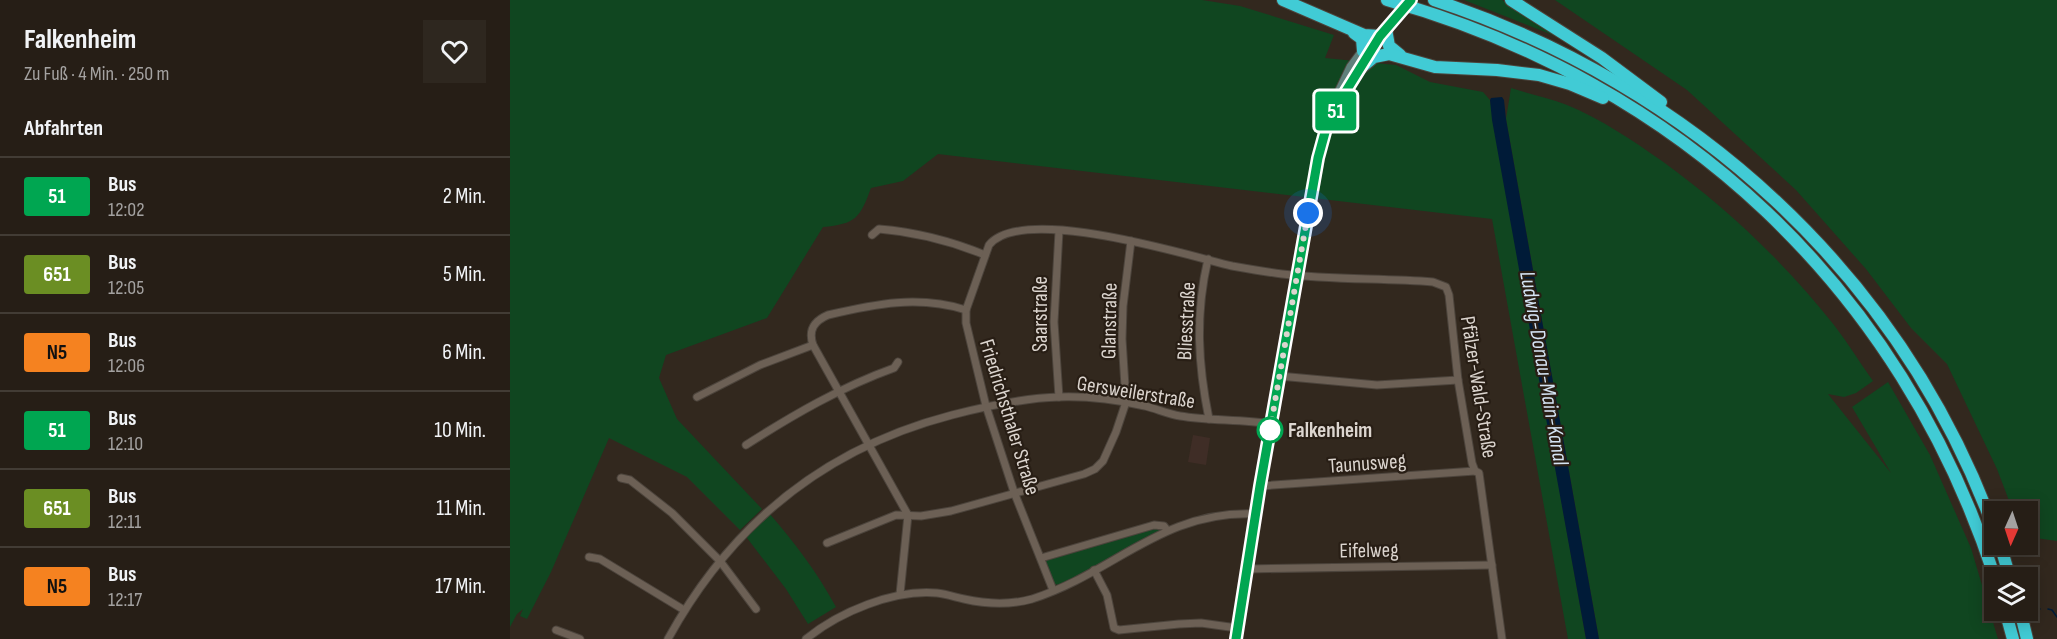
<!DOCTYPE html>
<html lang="de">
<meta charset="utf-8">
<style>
:root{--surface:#261e16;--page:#2e271f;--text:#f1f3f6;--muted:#a4a2a1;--line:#423c35}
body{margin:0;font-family:"Sofia Sans Condensed",sans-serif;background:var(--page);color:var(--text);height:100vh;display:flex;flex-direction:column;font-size:22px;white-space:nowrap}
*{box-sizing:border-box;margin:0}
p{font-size:20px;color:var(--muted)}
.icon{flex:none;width:33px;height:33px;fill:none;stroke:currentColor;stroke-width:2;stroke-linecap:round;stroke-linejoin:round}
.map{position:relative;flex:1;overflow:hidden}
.details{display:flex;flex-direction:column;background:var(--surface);width:510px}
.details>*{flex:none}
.badge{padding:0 12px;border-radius:4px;font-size:21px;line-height:39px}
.needle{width:39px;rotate:183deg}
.tools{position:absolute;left:1474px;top:501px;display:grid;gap:12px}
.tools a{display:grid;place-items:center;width:54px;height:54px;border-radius:0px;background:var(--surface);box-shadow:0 3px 15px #0003,0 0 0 2px var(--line);font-size:30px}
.you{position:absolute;width:30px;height:30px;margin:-15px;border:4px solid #fff;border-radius:50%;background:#1a73e8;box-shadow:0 0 0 9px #1a73e833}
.map>.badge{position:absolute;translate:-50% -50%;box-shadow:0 0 0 3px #fff}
h2{padding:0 24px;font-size:22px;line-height:54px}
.round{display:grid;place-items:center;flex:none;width:63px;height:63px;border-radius:0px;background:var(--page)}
.headline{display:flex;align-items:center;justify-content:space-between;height:102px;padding:0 24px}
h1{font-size:28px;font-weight:700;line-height:45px}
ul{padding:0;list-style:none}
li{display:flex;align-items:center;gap:18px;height:78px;padding:0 24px;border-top:2px solid var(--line)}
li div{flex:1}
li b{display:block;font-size:22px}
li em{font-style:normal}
li .badge{min-width:66px;font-weight:700;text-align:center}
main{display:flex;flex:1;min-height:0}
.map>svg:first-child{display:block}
.education{fill:#3f2d26}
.green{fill:#104620}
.water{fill:#001b38}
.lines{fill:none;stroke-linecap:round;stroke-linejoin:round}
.stream{stroke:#001b38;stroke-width:1.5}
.minor-casing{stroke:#4c443c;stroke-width:9}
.secondary-casing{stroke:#4c443c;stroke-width:11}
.motorway-casing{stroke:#4c443c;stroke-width:14}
.minor{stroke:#6c6055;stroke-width:7}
.secondary{stroke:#5f807b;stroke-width:9}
.motorway{stroke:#41cbd5;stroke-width:12}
.secondary-bridge-casing{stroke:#4c443c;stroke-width:11;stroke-linecap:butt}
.secondary-bridge{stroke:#5f807b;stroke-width:9}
.line-casing{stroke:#fff;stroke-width:14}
.line{stroke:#00a651;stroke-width:9}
.walk{stroke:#dcd5cf;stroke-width:6;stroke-dasharray:0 10.8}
.stop-dot{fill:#fff;stroke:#00a651;stroke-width:3}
.labels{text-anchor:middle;stroke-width:4.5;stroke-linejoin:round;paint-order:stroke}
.street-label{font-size:21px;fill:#dcd5cf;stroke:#281e15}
.stop-label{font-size:21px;font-weight:bold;fill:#dcd5cf;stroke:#281e15;text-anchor:start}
.water-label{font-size:22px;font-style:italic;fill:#d5e4f4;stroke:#281e15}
</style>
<main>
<section class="details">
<div class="headline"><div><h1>Falkenheim</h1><p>Zu Fuß · 4 Min. · 250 m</p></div><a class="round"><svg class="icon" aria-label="heart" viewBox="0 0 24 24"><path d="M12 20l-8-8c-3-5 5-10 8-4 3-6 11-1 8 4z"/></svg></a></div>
<h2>Abfahrten</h2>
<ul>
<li><span class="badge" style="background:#00a651;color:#fff">51</span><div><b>Bus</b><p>12:02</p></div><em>2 Min.</em></li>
<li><span class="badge" style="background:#6b8e23;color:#fff">651</span><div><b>Bus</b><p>12:05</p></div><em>5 Min.</em></li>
<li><span class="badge" style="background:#f58220;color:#111">N5</span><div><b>Bus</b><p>12:06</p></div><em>6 Min.</em></li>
<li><span class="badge" style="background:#00a651;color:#fff">51</span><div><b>Bus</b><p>12:10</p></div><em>10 Min.</em></li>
<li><span class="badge" style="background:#6b8e23;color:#fff">651</span><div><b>Bus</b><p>12:11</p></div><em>11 Min.</em></li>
<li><span class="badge" style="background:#f58220;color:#111">N5</span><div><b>Bus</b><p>12:17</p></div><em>17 Min.</em></li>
</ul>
</section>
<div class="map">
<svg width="1547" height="639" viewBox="0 0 1547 639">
<rect width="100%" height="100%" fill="#32281e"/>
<polygon class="education" points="683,435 700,438 696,465 678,462"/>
<g class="green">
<path d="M0 0H692L730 6 824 35 815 58 886 65 920 82 973 92 980 100 1076 639H1058L982 219 428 154 393 181 361 188C350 218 346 224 313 227L257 318 156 355 149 378 167 419 252 509 230 530 177 477 99 438 41 572 17 619 10 616 13 609 7 614 0 627Z"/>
<polygon points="954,0 992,0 1053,39"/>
<polygon points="1045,0 1547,0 1547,541 1518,537 1518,512 1503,511 1487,469 1437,364 1401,328 1356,269 1286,190 1177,90"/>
<path d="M1001 88C1019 94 1039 98 1057 105 1091 119 1122 140 1152 161 1217 208 1274 262 1324 325 1338 343 1350 363 1363 381L1346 393 1334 397 1318 394 1381 473 1342 407 1378 382 1420 455 1461 548 1488 639H1089L996 119Z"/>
<path d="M259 513C285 543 307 572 326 607L298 624 276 589 234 534Z"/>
<polygon points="649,526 651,527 650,530 550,585 544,584 535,559"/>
</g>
<polygon class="water" points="992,97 994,100 996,119 1089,639 1076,639 982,120 980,100 981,98"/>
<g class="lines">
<g class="stream">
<polyline points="1538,609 1542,610 1547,617"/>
<polyline points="1525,610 1530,609"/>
</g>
<defs>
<g id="minor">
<path d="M362 235 369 229C406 232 441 241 475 255"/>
<path d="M698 259C685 314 688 365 699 419"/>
<polyline points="769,376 867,385 948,380"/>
<polyline points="187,397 250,365 303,345"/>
<polyline points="549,397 544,322 549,231"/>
<path d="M236 445C283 415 331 387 384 368L388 362"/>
<polyline points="111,478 120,480 162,513 210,561 246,609"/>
<polyline points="750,486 965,471"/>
<polyline points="317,543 386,515 411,516 441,511 574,474 585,469 593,461 606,432 616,402 612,339 613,306 621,241"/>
<polyline points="79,557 90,559 174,610"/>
<polyline points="531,558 644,525 654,526 657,530"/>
<polyline points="737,569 982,565"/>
<polyline points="584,570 597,595 604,628 609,630 669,624 691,623 727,628"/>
<path d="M543 590 504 492 476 406 456 323V310L479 245C512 204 676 255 722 266 739 269 756 272 772 274 822 280 873 278 923 282L936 287 939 295 948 380 962 463 965 471 969 473 992 639"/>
<path d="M390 594 398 515 303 345C298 330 304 321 318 315 365 304 408 295 456 310"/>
<polyline points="46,630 70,639"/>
<path d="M158 639C221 524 315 448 442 415 477 406 513 398 549 397 577 396 608 400 635 406 647 409 658 414 670 416 700 421 731 419 761 424"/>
<path d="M296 639C329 612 384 589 427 593 436 594 445 597 454 599 476 604 500 605 522 599 604 573 652 510 745 514"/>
</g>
<g id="secondary">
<polyline points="829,106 869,38"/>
<polyline points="725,639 750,486 813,138 822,107 841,67 859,43 870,36 890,13"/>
</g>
<g id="motorway">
<polyline points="773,0 854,35 870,36"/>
<path d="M877 0C1170 82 1391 288 1485 578"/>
<path d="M924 0C1182 85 1391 274 1485 532"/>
<polyline points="1001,0 1092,58 1151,102"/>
<polyline points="876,29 879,46 890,55"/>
<polyline points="844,33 852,39 853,51"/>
<polyline points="852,67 864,57 879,54 925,67 987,70 1029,75 1060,84 1093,98"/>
<polyline points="1490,544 1500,578"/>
<polyline points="1495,610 1503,639"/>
<polyline points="1510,610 1517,639"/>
</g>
</defs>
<use href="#minor" class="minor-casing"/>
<use href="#secondary" class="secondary-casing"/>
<use href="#motorway" class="motorway-casing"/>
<use href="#minor" class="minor"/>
<use href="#secondary" class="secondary"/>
<use href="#motorway" class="motorway"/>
<defs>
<polyline id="secondary-bridge" points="890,13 901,0"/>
</defs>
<use href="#secondary-bridge" class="secondary-bridge-casing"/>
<use href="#secondary-bridge" class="secondary-bridge"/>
</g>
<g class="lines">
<defs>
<polyline id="line" points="726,639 750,486 808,158 817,125 836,91 870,36 901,0"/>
</defs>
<use href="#line" class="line-casing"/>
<use href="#line" class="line"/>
<polyline class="walk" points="760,430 798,213"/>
</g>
<circle class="stop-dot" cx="760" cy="430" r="12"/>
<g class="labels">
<g class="street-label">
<text transform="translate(530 314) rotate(-90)" y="7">Saarstraße</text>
<text transform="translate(599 321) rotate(-89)" y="7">Glanstraße</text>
<text transform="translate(676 321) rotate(-87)" y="7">Bliesstraße</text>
<text transform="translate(969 387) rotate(81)" y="7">Pfälzer-Wald-Straße</text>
<text transform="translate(626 392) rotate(9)" y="7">Gersweilerstraße</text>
<text transform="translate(500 417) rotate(73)" y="7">Friedrichsthaler Straße</text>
<text transform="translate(857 463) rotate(-4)" y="7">Taunusweg</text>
<text transform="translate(859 550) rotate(-1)" y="7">Eifelweg</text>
</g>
<g class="stop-label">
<text x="778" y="437">Falkenheim</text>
</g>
<g class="water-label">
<text transform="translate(1035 368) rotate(80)" y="8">Ludwig-Donau-Main-Kanal</text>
</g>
</g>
</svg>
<div class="tools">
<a><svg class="needle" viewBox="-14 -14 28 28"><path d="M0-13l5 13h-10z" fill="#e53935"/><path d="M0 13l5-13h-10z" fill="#a4a2a1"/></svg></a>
<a><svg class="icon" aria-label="layers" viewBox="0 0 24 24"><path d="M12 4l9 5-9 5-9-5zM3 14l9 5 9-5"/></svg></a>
</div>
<div class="you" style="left:798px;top:213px"></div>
<b class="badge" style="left:826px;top:111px;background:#00a651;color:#fff">51</b>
</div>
</main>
